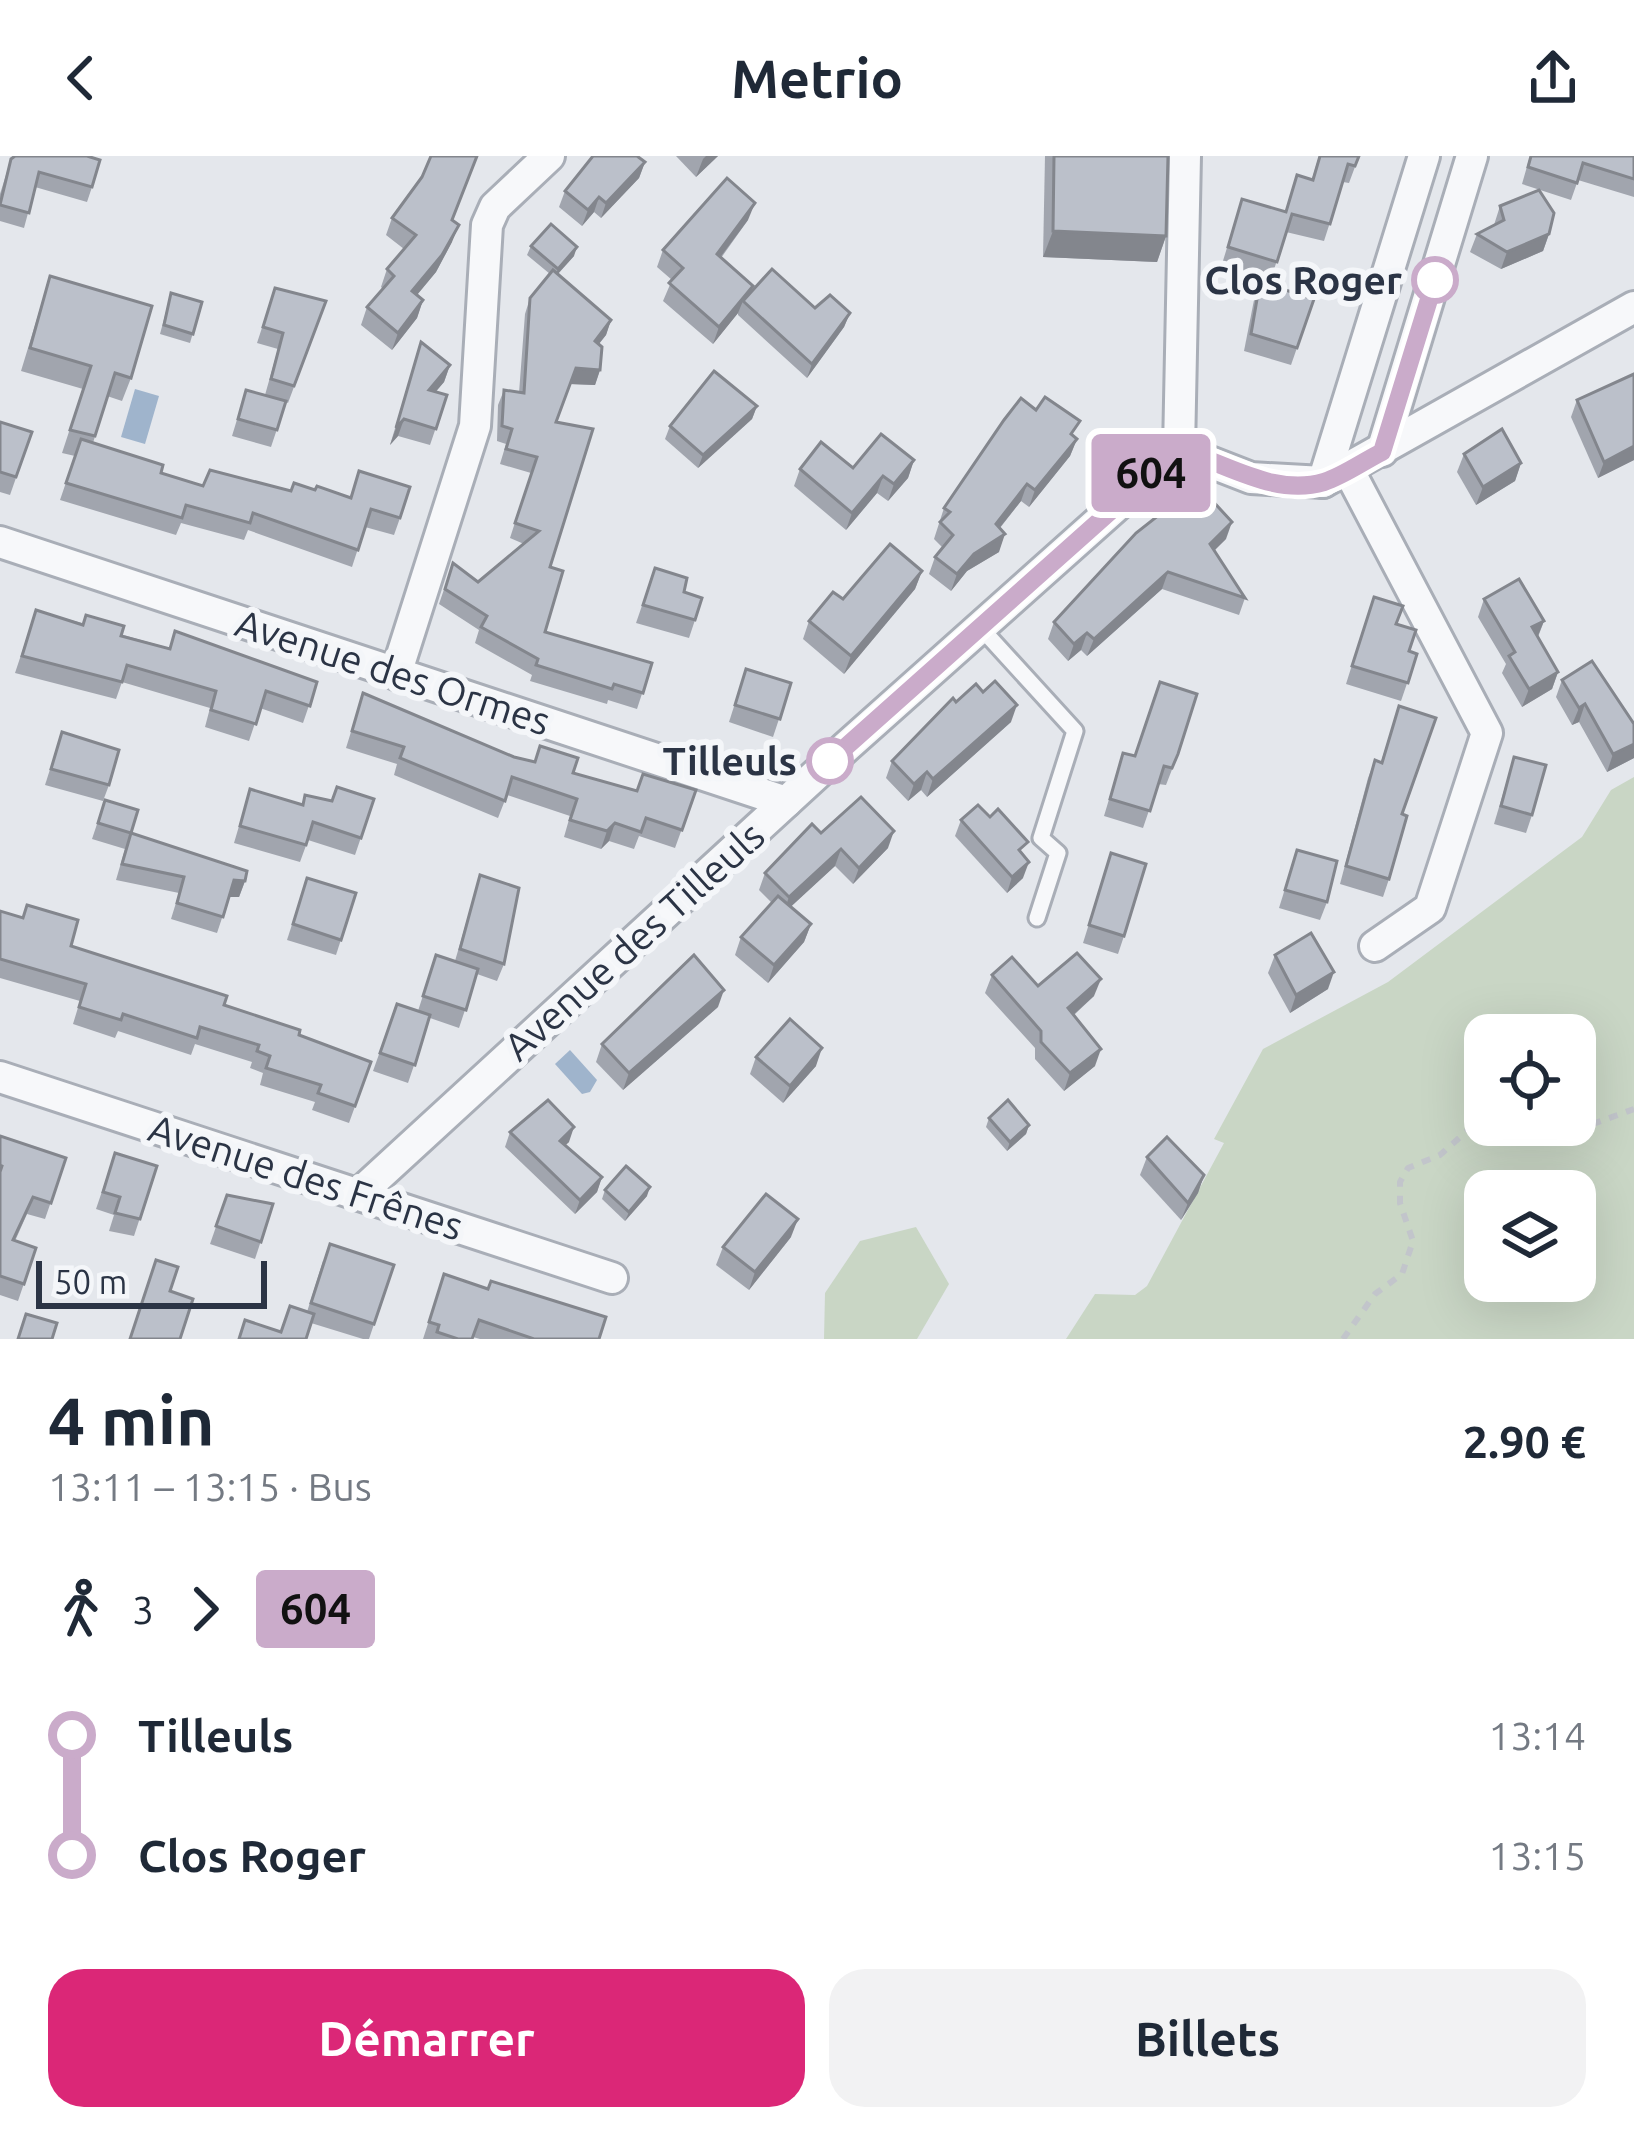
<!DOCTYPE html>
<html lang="fr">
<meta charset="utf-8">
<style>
:root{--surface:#fff;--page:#f2f2f3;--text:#1f2937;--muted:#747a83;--accent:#db2777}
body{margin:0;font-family:Ubuntu,sans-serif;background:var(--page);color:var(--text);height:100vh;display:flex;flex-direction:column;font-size:45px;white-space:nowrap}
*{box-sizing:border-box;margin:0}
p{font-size:39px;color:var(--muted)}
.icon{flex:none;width:66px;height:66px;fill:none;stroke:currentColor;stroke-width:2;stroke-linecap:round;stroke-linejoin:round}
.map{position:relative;height:1183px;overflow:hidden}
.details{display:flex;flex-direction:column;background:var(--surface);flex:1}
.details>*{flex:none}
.badge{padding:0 24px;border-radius:9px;font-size:42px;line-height:78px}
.tools{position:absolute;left:1464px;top:858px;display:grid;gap:24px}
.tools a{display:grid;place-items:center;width:132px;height:132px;border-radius:24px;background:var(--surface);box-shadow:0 12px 48px #0002;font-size:60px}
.scale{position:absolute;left:36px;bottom:30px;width:231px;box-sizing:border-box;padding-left:12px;border:6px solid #2b3445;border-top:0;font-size:33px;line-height:42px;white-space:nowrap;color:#2b3445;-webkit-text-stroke:9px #f4f6f9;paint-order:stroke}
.map>.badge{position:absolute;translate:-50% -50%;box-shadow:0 0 0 6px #fff}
.legs{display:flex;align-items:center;gap:18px;height:132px;padding:0 48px;font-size:39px}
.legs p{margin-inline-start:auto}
.head{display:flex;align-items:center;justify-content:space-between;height:204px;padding:0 48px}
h1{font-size:66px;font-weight:700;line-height:90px}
.primary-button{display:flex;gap:24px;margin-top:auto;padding:24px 48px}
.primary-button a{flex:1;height:138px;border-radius:36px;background:var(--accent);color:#fff;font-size:48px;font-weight:700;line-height:138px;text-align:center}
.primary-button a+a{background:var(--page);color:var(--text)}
ul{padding:0 48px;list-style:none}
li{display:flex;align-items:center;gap:42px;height:120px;font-size:45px}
li i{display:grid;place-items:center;width:18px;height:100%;margin:0 15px;background:currentColor}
li i::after{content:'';width:30px;height:30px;margin:-15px;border:9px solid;border-radius:50%;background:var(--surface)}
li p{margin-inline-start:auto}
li:first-child i{background:linear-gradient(#0000 50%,currentColor 0)}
li:last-child i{background:linear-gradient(currentColor 50%,#0000 0)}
header{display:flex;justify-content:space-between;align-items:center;height:156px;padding:0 48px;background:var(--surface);font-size:54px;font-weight:700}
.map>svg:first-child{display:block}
.green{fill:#c9d6c5;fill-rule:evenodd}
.water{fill:#9fb4cc}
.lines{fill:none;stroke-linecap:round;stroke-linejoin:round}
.service-casing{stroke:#a9aeb7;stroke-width:21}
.minor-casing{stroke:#a9aeb7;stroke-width:36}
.path{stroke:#c2c5cb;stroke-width:6;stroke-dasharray:9 9;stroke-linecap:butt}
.service{stroke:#f7f8fa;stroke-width:15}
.minor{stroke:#f7f8fa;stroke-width:30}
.wall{fill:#a1a5ae}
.shaded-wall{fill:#83868d}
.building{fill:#bbc0ca;stroke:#83868d;stroke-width:3}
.line-1-casing{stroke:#fff;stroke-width:27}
.line-1{stroke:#caabca;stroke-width:18}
.stop-1-dot{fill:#fff;stroke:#caabca;stroke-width:6}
.labels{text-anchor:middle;stroke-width:12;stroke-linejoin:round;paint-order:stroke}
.stop-label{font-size:39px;font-weight:bold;fill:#2b3445;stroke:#f4f6f9;text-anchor:end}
.street-label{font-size:39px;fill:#2b3445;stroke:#f4f6f9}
</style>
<header><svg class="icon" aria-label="back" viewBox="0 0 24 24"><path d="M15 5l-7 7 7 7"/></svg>Metrio<svg class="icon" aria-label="share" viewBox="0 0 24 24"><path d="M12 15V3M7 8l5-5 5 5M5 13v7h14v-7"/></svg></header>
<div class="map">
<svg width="1634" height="1183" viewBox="0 0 1634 1183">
<rect width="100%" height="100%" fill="#e4e7ec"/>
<g class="green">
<path d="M1634 621V1183H1066L1095 1138 1135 1139 1147 1130 1224 987 1214 983 1263 893 1388 826 1582 681 1611 634ZM1485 879H1575V969H1485ZM1485 1035H1575V1125H1485Z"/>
<polygon points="916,1071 949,1128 917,1183 824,1183 825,1137 860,1085"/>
</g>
<g class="water">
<polygon points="135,233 159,240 145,288 121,281"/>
<polygon points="570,894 597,924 590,936 582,938 555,908"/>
</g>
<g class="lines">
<defs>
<polyline id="service" points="981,472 1075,575 1041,682 1058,697 1037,762"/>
<g id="minor">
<polyline points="1179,294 1251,322 1323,326 1634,151"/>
<polyline points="1179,294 1185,0"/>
<polyline points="1382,295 1472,0"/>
<polyline points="1348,313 1487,577 1430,752 1375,790"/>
<polyline points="1323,326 1424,0"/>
<polyline points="0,386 786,646"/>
<polyline points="396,518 475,270 487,69 495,51 549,0"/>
<polyline points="0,921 612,1122"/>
<polyline points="359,1038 846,591 1179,294"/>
</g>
</defs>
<use href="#service" class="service-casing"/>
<use href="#minor" class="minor-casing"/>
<g class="path">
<polyline points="1539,969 1582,972 1634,953"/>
<polyline points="1343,1183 1375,1138 1402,1118 1413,1085 1400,1047 1400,1026 1408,1012 1440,999 1485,959"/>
</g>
<use href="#service" class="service"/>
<use href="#minor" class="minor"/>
</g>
<g class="wall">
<polygon points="676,0 718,0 696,21"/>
<polygon points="1045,0 1168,0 1166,80 1157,106 1043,101"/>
<polygon points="1319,0 1359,0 1349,27 1343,26 1324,85 1286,76 1271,123 1222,108 1242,43 1285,56 1297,19 1312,23"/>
<polygon points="1530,0 1634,0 1634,41 1578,24 1571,44 1522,28"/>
<polygon points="11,3 92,31 87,46 35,31 24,72 0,65 0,38"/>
<polygon points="645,6 639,22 601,62 594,56 582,70 559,51 565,35"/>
<polygon points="1500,50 1549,78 1543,95 1501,113 1470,96 1477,78 1494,69"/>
<polygon points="392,62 452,65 452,86 436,116 417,139 423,144 417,162 392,194 361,169 367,151 383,133 381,131 387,113 404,93 386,79"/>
<polygon points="748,64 721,102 753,130 750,137 815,152 850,157 844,171 807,222 738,159 738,157 713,188 663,145 672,124 657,111 663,94"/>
<polygon points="531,90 574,100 558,118 611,164 606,179 599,188 600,214 595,229 570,228 556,266 545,476 652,507 637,553 608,544 607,548 530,525 532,519 475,487 479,474 439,448 453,407 478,426 524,388 510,382 531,317 500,308 506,288 497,285 498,249 504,234 519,237 525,158 530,142 550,118 527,99"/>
<polygon points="50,120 131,222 122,245 107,240 93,287 161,317 203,330 291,335 315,334 350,341 359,315 400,362 394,379 365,371 352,411 248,374 244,384 181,367 176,379 60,344 75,300 62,297 83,233 21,215"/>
<polygon points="1260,126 1314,143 1291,209 1244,195 1254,144"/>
<polygon points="275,132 326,145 288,247 286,246 271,291 232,280 246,234 265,239 278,193 257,187"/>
<polygon points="171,137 202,146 190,187 160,178"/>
<polygon points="421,186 450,209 444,226 435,236 447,239 430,289 398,280 390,289"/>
<polygon points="1634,218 1634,304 1598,322 1571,261 1577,244"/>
<polygon points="757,250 752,263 698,312 665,283 670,270"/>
<polygon points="0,266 32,276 10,339 0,336"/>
<polygon points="1075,281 1077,283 1070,300 1029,351 1021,345 1000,372 999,396 967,415 951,435 929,418 935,401 943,392 934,383 944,352"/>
<polygon points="1464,298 1521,307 1515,325 1476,349 1457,316"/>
<polygon points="914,304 908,322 888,345 877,337 846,374 794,330 800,313 853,312"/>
<polygon points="1226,383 1214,394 1245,442 1239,459 1162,433 1087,500 1081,494 1068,505 1048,483 1054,466"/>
<polygon points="655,412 684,436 695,464 689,482 636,467"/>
<polygon points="922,415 915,433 844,518 803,483 809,465 843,443"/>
<polygon points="1484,443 1544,465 1538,481 1558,516 1552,533 1522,551 1502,517 1506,508 1478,461"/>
<polygon points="36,454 169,492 317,526 303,567 260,552 249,585 205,571 210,552 122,526 116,543 15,517"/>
<polygon points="1368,458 1396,468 1409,495 1417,498 1401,545 1346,528"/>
<polygon points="746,513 791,527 773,581 729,566"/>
<polygon points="1562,524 1634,568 1634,602 1607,616 1579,566 1572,569 1556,541"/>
<polygon points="363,537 514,601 637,635 696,634 675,692 639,680 634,693 609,685 601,693 564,681 570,660 507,639 498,662 394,619 397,608 346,592"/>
<polygon points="956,546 1011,566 927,641 921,634 908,645 886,622 892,605"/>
<polygon points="1399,550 1402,658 1389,723 1383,741 1340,728 1368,622 1375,604 1381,606"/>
<polygon points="62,576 109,629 103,645 45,629"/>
<polygon points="1123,597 1135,600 1178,598 1166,629 1158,628 1143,672 1104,660"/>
<polygon points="1514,601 1532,659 1526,677 1494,668"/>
<polygon points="250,633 302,648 305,639 331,645 374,643 355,699 308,684 300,706 234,687"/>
<polygon points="105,644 131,677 245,725 239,741 229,741 217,777 171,763 179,737 116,724 125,693 92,683"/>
<polygon points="961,664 1023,699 1023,722 1007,737 955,680"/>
<polygon points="821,677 888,692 853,728 835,710 790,751 811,768 804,786 768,827 735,799 741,781 772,747 759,734 765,717"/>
<polygon points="1297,694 1327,746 1320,764 1279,752"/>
<polygon points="1111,697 1124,780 1118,798 1083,787"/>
<polygon points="480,719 504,808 497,825 477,818 459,872 430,862 408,927 373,915 397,848 418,855 436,799 455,805"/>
<polygon points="307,722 356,737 336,799 287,784"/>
<polygon points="0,755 71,790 371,906 349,967 312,954 315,946 260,929 263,917 250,912 252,906 195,888 191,899 118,875 115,882 73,868 80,845 0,822"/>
<polygon points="1275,799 1328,833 1290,857 1268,817"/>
<polygon points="992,819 1094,840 1074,859 1095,910 1064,935 1035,903 1035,892 985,837"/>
<polygon points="718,851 623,934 596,906 602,888"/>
<polygon points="756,901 816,910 783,947 750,918"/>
<polygon points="989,962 1029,969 1026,978 1007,995 986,971"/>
<polygon points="510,976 569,986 565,989 602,1021 597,1036 575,1058 505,991"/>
<polygon points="0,980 66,1002 45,1063 27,1058 15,1085 36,1092 18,1145 0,1139"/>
<polygon points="115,997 157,1010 134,1080 109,1075 114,1059 96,1053"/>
<polygon points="1147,1001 1204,1019 1198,1037 1181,1064 1140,1019"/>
<polygon points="605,1034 647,1040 625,1065 602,1043"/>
<polygon points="227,1039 273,1048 255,1103 210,1088"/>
<polygon points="791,1081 749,1134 716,1109 723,1091"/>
<polygon points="323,1105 394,1109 369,1183 363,1183 311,1167 280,1176 307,1156"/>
<polygon points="444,1118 599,1183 480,1183 473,1181 472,1183 423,1183"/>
</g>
<g class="shaded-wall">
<polygon points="706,0 718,0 696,21 703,3"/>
<polygon points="645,6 639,22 601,62 606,47"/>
<polygon points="599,41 594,56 582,70 588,54"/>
<polygon points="755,47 748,64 710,115 717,98"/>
<polygon points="459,69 452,86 436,116 406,152 412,135"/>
<polygon points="1053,75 1166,80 1157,106 1043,101"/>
<polygon points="1549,78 1543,95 1501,113 1507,96"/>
<polygon points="577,91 574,100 554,122 558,113"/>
<polygon points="753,130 746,148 743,145 738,157 713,188 719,171"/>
<polygon points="423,144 417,162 392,194 398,177"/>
<polygon points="850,157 844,171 807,222 812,208"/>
<polygon points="611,164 606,179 589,200 595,185"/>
<polygon points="450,209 444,226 423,251 429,234"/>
<polygon points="576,212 600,214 595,229 570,228"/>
<polygon points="757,250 752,263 698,312 703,299"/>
<polygon points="404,263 398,280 390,289 396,272"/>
<polygon points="1077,283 1070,300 1029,351 1035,334"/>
<polygon points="1634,290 1634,304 1598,322 1604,306"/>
<polygon points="914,304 908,322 888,345 894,328"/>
<polygon points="1521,307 1515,325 1476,349 1483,331"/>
<polygon points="883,320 877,337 846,374 852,357"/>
<polygon points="1027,328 1021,345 989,385 996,368"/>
<polygon points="1232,366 1226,383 1204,405 1210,388"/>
<polygon points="1005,378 999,396 967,415 951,435 957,418 974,398"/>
<polygon points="922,415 915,433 844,518 851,500"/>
<polygon points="1168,416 1162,433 1087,500 1094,483"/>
<polygon points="1544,465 1537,482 1532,471"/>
<polygon points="1087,477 1081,494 1068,505 1074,488"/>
<polygon points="1558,516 1552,533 1522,551 1529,533"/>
<polygon points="1585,548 1579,566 1572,569 1579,552"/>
<polygon points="1017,549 1011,566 927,641 933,623"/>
<polygon points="1634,588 1634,602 1607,616 1613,598"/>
<polygon points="927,616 921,634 908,645 914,628"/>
<polygon points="615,667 609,685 601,693 607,675"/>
<polygon points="894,675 888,692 853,728 859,712"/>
<polygon points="841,693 835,710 783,758 789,741"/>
<polygon points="1029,706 1023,722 1007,737 1012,721"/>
<polygon points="234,724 245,725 239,741 228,741"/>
<polygon points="811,768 804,786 768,827 774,809"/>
<polygon points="1334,816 1328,833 1290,857 1296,839"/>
<polygon points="1101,823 1094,840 1062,869 1068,852"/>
<polygon points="724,834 718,851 623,934 629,917"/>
<polygon points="822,892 816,910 783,947 790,930"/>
<polygon points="1101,893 1095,910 1064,935 1070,917"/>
<polygon points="1029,969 1026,978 1007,995 1010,986"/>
<polygon points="574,971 569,986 555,999 560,985"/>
<polygon points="1204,1019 1198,1037 1181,1064 1188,1047"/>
<polygon points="602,1021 597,1036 575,1058 580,1044"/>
<polygon points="650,1031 647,1040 625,1065 629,1056"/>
<polygon points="798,1063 791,1081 749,1134 755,1116"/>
</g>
<g class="building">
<polygon points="15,0 87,0 100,4 92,31 39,16 29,57 0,49 11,3"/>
<polygon points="431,0 477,0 452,64 459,69 442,99 412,135 423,144 398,177 367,151 394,120 387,113 416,79 392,62 422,21"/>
<polygon points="593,0 637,0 645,6 606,47 599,41 588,54 565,35"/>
<polygon points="1054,0 1168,0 1166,80 1053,75"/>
<polygon points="1320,0 1359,0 1355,10 1348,8 1330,68 1292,58 1277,106 1228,91 1242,43 1286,56 1297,19 1313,24"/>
<polygon points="1531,0 1634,0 1634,23 1583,7 1577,27 1528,11"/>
<polygon points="727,22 755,47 717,98 753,130 719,171 669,127 683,112 663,94"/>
<polygon points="1539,34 1554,57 1549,78 1507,96 1477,78 1504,64 1500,50"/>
<polygon points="551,68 577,91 558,113 531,90"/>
<polygon points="772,113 815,152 830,139 850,157 812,208 743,145"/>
<polygon points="553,114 611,164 595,185 602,191 600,214 576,212 556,266 593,273 550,411 563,415 545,476 652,507 643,537 614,528 612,533 536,509 538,503 481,471 487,460 445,433 453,407 478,426 539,375 515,367 537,301 506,293 512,273 502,270 504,234 524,237 530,142"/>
<polygon points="50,120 152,150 131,222 115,217 95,280 70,274 91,210 30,192"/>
<polygon points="1260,126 1314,143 1297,192 1251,178"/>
<polygon points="275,132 326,145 294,230 271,223 283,177 263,171"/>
<polygon points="171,137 202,146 193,178 164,169"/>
<polygon points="421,186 450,209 429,234 447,239 436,273 404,263 396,272"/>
<polygon points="714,215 757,250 703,299 670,270"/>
<polygon points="1634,218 1634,290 1604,306 1577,244"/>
<polygon points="246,234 286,245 277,274 238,263"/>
<polygon points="1045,241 1080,265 1071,278 1077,283 1035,334 1027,328 996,368 1005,378 974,398 957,418 935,401 953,379 940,366 950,356 944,352 1004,264 1021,242 1036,254"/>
<polygon points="0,266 32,276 16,321 0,316"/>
<polygon points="1502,273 1521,307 1483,331 1464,298"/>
<polygon points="881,278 914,304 894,328 883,320 852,357 800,313 821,286 853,312"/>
<polygon points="81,283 163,309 161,317 203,330 210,314 291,335 294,327 315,334 317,330 351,342 359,315 410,331 400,362 371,353 358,394 253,357 250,367 186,349 182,362 66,327"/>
<polygon points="1187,337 1194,345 1202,338 1209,341 1232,366 1210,388 1245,442 1168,416 1094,483 1087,477 1074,488 1054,466 1136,377"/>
<polygon points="890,388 922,415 851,500 809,465 833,436 843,443"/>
<polygon points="655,412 687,422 684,436 702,442 695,464 643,449"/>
<polygon points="1519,423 1544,465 1532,471 1558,516 1529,533 1509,500 1515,496 1484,443"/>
<polygon points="1374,441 1403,450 1396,468 1416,474 1409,495 1417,498 1408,527 1352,510"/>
<polygon points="36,454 83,469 86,459 124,470 121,480 170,493 175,475 317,526 310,550 266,535 256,568 211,554 216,535 127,509 122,526 22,500"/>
<polygon points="1592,505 1634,568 1634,588 1613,598 1585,548 1579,552 1562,524"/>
<polygon points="746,513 791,527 780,563 735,549"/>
<polygon points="995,525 1017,549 933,623 927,616 914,628 892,605 953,542 956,546 976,528 983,536"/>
<polygon points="1160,526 1197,538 1178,598 1172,612 1164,610 1150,655 1110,643 1123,597 1135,600"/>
<polygon points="363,537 514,601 535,606 540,590 578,602 573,617 637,635 643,618 696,634 682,674 646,662 641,676 615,667 607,675 570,664 577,643 512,621 505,645 400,602 404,591 352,575"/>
<polygon points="1399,550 1436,562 1402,658 1407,660 1389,723 1346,710 1375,604 1382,607"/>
<polygon points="62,576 119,594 109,629 51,613"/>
<polygon points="1514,601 1546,609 1532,659 1501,650"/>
<polygon points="337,631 374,643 361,682 313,666 306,689 240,670 250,633 303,649 305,639 332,645"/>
<polygon points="861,641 894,675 859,712 841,693 789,741 765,717 812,668 821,677"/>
<polygon points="105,644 138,654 131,677 247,715 245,725 234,724 223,761 177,747 184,721 122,708 131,677 98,667"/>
<polygon points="978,649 990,661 998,653 1028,686 1019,694 1029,706 1012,721 961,664"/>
<polygon points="1297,694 1337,705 1327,746 1285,734"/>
<polygon points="1111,697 1146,708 1124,780 1089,769"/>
<polygon points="480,719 519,732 504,808 460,793"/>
<polygon points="307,722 356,737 341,784 293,768"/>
<polygon points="778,740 811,768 774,809 741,781"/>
<polygon points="27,749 78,764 71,790 227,840 224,849 300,874 299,879 371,906 355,950 318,937 321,929 266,912 270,900 257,895 259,889 200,871 197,882 123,858 121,864 79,851 86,828 0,803 0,755 23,762"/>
<polygon points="1311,777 1334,816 1296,839 1275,799"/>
<polygon points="1077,797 1101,823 1068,852 1101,893 1070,917 1041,886 1041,875 992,819 1012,801 1038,830"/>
<polygon points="436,799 478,813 466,854 423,840"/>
<polygon points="694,799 724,834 629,917 602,888"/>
<polygon points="397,848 430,859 415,909 380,897"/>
<polygon points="790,863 822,892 790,930 756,901"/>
<polygon points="548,944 574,971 560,985 602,1021 580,1044 510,976"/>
<polygon points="1008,944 1029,969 1010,986 989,962"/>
<polygon points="0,980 66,1002 51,1047 33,1041 13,1084 36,1092 24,1128 0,1120 0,1016 2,1010 0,1009"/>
<polygon points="1167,981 1204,1019 1188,1047 1147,1001"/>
<polygon points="115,997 157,1010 140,1063 115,1057 120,1041 103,1036"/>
<polygon points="626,1010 650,1031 629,1056 605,1034"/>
<polygon points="766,1038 798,1063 755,1116 723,1091"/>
<polygon points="227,1039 273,1048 261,1086 216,1070"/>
<polygon points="330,1088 394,1109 374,1168 311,1147"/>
<polygon points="156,1104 178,1111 170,1135 193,1143 180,1183 130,1183"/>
<polygon points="444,1118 488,1133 491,1125 606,1161 599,1183 534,1183 479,1164 472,1183 458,1183 437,1176 439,1169 429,1166"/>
<polygon points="290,1150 314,1158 306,1183 239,1183 245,1164 281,1176"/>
<polygon points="26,1158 57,1167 52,1183 18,1183"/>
</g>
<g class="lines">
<defs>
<path id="line-1" d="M830 605 1179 294C1225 306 1273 341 1324 326 1343 320 1364 305 1382 296L1435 124"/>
</defs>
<use href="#line-1" class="line-1-casing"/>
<use href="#line-1" class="line-1"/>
</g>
<g class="stop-1-dot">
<circle cx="1435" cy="124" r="21"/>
<circle cx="830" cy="605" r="21"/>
</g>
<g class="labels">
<g class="stop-label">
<text x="1402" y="138">Clos Roger</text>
<text x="797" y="619">Tilleuls</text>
</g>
<g class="street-label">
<text transform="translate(393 516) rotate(18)" y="14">Avenue des Ormes</text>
<text transform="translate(634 785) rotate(-42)" y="14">Avenue des Tilleuls</text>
<text transform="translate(306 1021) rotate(18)" y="14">Avenue des Frênes</text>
</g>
</g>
</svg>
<div class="tools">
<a><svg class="icon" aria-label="locate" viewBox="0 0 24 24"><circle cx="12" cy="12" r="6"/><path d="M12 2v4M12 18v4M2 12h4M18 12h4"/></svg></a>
<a><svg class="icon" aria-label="layers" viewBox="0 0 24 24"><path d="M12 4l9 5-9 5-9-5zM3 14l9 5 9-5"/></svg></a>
</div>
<div class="scale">50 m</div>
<b class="badge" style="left:1151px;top:317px;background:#caabca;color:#111">604</b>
</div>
<section class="details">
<div class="head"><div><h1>4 min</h1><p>13:11 – 13:15 · Bus</p></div><b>2.90 €</b></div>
<div class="legs"><svg class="icon" aria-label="walk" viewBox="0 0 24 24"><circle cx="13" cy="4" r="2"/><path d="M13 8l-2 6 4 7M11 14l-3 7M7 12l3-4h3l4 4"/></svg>3<svg class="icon" aria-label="forward" viewBox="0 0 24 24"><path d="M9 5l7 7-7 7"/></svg><b class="badge" style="background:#caabca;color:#111">604</b></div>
<ul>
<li><i style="color:#caabca"></i><b>Tilleuls</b><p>13:14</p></li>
<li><i style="color:#caabca"></i><b>Clos Roger</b><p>13:15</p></li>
</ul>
<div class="primary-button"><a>Démarrer</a><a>Billets</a></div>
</section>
